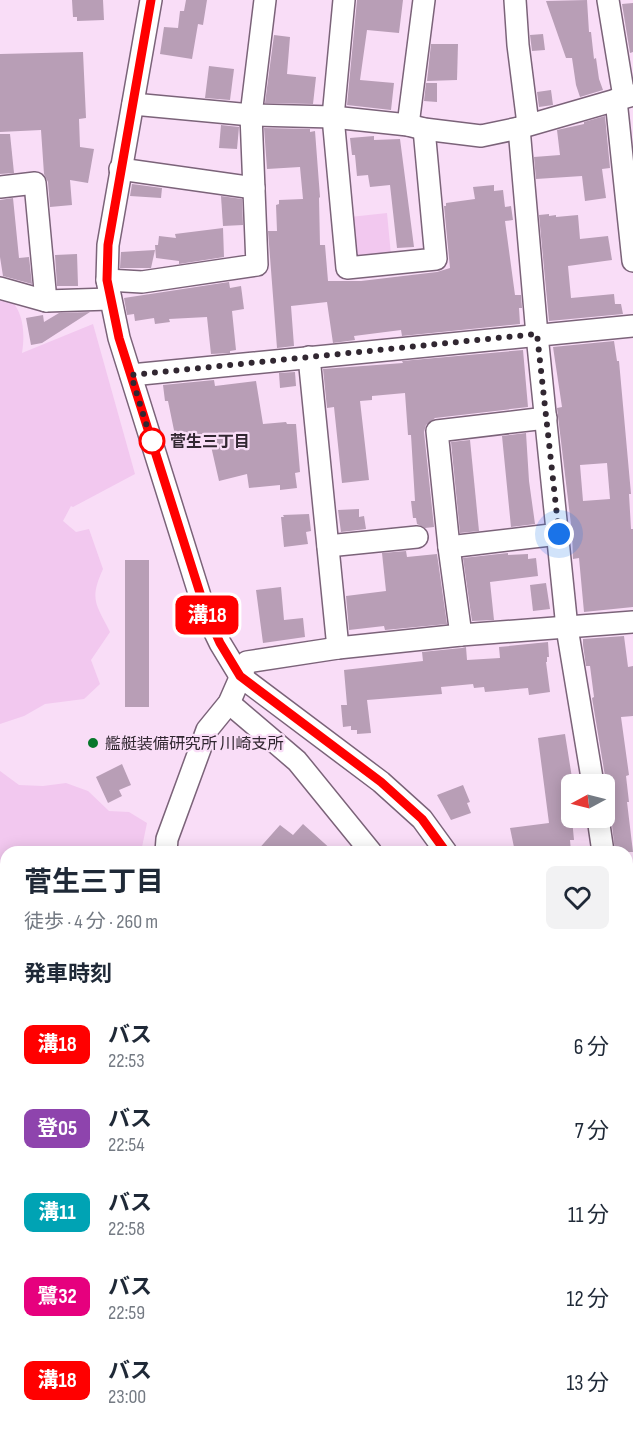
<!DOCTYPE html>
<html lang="ja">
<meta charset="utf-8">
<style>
:root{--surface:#fff;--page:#f2f2f3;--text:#1f2937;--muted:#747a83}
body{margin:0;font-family:"Sofia Sans Condensed","Noto Sans JP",sans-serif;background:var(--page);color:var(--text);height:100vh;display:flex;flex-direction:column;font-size:22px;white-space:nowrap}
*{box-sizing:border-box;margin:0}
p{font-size:20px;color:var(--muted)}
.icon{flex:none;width:33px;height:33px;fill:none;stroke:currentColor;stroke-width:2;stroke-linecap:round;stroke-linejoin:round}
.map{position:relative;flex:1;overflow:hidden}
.side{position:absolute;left:0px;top:846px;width:633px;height:588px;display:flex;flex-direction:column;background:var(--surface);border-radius:18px 18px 0 0;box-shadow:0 3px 15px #0003}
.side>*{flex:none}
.badge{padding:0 12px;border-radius:9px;font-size:21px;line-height:39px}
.needle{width:39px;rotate:263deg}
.buttons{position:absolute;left:561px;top:774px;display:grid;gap:12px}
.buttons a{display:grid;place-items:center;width:54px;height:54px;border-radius:9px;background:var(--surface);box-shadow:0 3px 15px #0003;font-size:30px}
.you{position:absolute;width:30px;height:30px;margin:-15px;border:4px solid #fff;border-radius:50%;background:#1a73e8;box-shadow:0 0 0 9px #1a73e833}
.map>.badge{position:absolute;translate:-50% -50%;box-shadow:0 0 0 3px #fff}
h2{padding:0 24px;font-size:22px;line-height:54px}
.round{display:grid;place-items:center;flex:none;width:63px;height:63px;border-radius:9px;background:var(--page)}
.headline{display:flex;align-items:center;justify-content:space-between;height:102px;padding:0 24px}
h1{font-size:28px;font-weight:700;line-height:45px}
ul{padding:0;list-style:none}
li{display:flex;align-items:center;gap:18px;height:84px;padding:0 24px}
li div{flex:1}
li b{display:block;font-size:22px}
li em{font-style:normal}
li .badge{min-width:66px;font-weight:700;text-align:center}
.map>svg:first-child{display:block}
.green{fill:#f2c8ef}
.building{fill:#b89eb6;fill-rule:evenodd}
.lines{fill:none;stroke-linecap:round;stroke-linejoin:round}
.minor-casing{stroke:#7b6379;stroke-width:24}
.minor{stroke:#fff;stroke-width:21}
.line-casing{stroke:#fff;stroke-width:14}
.line{stroke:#f00;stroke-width:9}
.walk{stroke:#312731;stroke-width:6;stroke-dasharray:0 10.8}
.stop-dot{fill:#fff;stroke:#f00;stroke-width:3}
.poi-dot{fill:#07772b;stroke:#f9ddf7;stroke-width:2}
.labels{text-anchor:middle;stroke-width:4.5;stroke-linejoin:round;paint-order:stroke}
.stop-label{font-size:16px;font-weight:bold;fill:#312731;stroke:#f9ddf7;text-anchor:start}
.poi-label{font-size:16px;fill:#312731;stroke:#f9ddf7;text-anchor:start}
</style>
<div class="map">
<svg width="633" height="1434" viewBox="0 0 633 1434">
<rect width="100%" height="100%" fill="#f9ddf7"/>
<g class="green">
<polygon points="387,213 391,255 362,258 354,252 350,217"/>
<path d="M0 298H9C24 312 25 334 22 353L93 324 135 474 73 507 71 506 63 521 76 532 89 529 103 569C89 600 96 604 110 632L91 660 100 684 84 699 45 704 24 716 0 724Z"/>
<polygon points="0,771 19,785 43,786 66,783 88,791 109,811 129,812 147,823 141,852 6,852 6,1005 0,1011"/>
</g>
<g class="building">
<polygon points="72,0 103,0 104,20 77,21 77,17 73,17"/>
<polygon points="186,0 207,0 203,25 198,24 192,59 160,54 164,27 178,28 180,11 184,11"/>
<polygon points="357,0 403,0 399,33 367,30 360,80 394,83 391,110 347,105"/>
<polygon points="587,0 589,32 591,32 594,59 596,58 599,79 603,90 580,97 576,85 572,58 566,58 546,1"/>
<polygon points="633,3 633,52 630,53 622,4"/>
<polygon points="543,34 545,50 532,51 530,35"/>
<polygon points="274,35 290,37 287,74 316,77 313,104 265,103"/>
<polygon points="431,44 458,44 457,80 427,81"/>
<polygon points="83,52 86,118 79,119 80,147 94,149 88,183 70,180 72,205 50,207 48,182 44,174 41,130 0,132 0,54"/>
<polygon points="209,66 234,69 230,100 205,98"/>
<polygon points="426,83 437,83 437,102 424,101"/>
<polygon points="551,90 553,105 539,107 537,92"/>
<polygon points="605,116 610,168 602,169 606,198 585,201 582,176 536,179 534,157 560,155 557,130 584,124 584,122"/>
<polygon points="221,125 239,127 237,149 219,148"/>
<polygon points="264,128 310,129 310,132 315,131 320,197 319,198 320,245 325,245 328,281 361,281 437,272 450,268 444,206 446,206 446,203 475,199 473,187 494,185 494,191 503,190 505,207 511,206 513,220 505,221 515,295 521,295 522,308 519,308 520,324 402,336 401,330 354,336 355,340 333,343 327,302 291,306 294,346 277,348 268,231 277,231 276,205 279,204 279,200 303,199 300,167 267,169"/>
<polygon points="0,134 10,134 14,173 0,174"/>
<polygon points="374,136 374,140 400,139 414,247 397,248 390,185 370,187 368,175 357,176 355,155 352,155 350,138"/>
<polygon points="132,184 162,188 161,198 130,196"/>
<polygon points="221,196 242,199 243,225 223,226"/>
<polygon points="13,198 19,258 29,257 32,284 3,276 0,257 0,200"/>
<polygon points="549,214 549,216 556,215 556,217 578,215 580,239 608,236 612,260 568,266 571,298 614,294 615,304 621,304 623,314 549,321 539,215"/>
<polygon points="223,228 224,257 179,264 179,261 156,258 155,245 158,245 159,236 176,238 175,234"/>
<polygon points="155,250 151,268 120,268 121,252"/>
<polygon points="77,254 78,286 57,286 55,255"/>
<polygon points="229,282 230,288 241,286 244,309 232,311 236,350 230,351 230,353 211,354 207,317 169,319 170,322 155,324 154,318 135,321 134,314 127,315 124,298"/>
<polygon points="90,312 42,343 31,345 26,318 43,315 44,322 59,313"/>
<path d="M614 341 617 361H619L631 494H629L631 529H633V607L584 612 579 558 573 559 572 533 557 408 562 407 553 347ZM607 463 610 499 583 501 580 465Z"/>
<polygon points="523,350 528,407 435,418 426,425 424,432 434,527 425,528 417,524 416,518 413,518 411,501 415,501 411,435 408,435 405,393 372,396 372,400 360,401 369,480 342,483 334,407 327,408 323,369 403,363 402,361"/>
<polygon points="295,372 296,386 280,388 279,373"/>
<polygon points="214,380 215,386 256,381 263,424 286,422 287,424 296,424 300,472 295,473 297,488 280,490 280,485 249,488 247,474 219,481 208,433 176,440 168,401 165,401 163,385"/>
<polygon points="526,433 529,481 535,524 511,527 502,436"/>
<polygon points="470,440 479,531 460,533 451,442"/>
<polygon points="359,509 359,517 364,516 366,529 341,532 338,510"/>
<polygon points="309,514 311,531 306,532 308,544 284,547 281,517 284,517 283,515"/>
<polygon points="406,551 407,557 437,554 447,624 385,630 384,626 349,630 346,596 386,591 382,553"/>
<polygon points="508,553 508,555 528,554 528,559 536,558 538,576 490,582 494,620 472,621 463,558"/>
<rect x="125" y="560" width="24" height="147"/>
<polygon points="546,583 550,609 533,611 530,585"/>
<polygon points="281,587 284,620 303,618 305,637 263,643 256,590"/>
<polygon points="624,636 628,667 633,666 633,716 621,717 629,775 626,776 629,802 627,802 633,852 615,852 611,816 604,807 606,782 592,698 594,697 590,666 586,666 583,645 583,639"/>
<polygon points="548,642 549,657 547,657 547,662 546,662 550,692 529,695 528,688 485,692 484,687 474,688 473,684 441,687 442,694 367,700 371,733 357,734 357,730 351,730 351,726 343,727 341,705 347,705 344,670 423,661 422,652 462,648 466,647 467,660 500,658 499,647"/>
<polygon points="565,734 573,784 572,819 574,840 570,840 571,852 515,852 510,828 549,823 538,738"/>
<polygon points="122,764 131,785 119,790 122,796 108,803 96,777"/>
<polygon points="463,785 470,802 467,803 471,813 451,820 437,795"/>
<polygon points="303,824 334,852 256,852 280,825 293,835"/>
</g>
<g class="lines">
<defs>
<g id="minor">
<polyline points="151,0 108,245 107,280 119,338 205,612 220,643 240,676 381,782 422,819 446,852"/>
<polyline points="344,0 333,117 347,268 436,259 424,129"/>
<polyline points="515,0 518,45 528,124"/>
<polyline points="608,0 624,97"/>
<polyline points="616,100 633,261"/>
<polyline points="133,104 251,115 333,117 408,125 424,129 481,136 519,128 633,95"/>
<polyline points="408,125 424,0"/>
<polyline points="519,128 537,335 567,628 593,784"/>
<polyline points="120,169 254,188"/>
<polyline points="0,187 35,183 46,301"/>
<polyline points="107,280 142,282 257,265 251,115 265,0"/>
<polyline points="0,288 46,301 110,299"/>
<polyline points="309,357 338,648"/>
<polyline points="131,375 633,326"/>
<polyline points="328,546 417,537"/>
<polyline points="449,547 559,534"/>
<polyline points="461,635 449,547 437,431 546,418"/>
<polyline points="229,703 297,761 371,852"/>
<polyline points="598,818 603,852"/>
<polyline points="166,852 167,839 207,730 229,703 247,662 338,648 461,635 633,622"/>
<polyline points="627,899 633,899"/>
<polyline points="627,1069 633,1134"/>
<polyline points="0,1073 6,1066"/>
<polyline points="627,1192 633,1191"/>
<polyline points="88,1428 90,1434"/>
<polyline points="137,1428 139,1434"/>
<polyline points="266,1428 268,1434"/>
<polyline points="389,1428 395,1434"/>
<polyline points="435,1428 435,1434"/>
<polyline points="559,1428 560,1434"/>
<polyline points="283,1434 287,1428"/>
</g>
</defs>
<use href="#minor" class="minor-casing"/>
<use href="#minor" class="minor"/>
</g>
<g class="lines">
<defs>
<polyline id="line" points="151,0 108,245 107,280 119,338 206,612 220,643 240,676 381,782 422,819 446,852"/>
</defs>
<use href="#line" class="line-casing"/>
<use href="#line" class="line"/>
<polyline class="walk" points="152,441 152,443 131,375 537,334 559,534"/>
</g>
<circle class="stop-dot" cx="152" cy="441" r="12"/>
<circle class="poi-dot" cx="93" cy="743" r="6"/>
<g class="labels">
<g class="stop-label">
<text x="170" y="447">菅生三丁目</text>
</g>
<g class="poi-label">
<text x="105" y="749">艦艇装備研究所 川崎支所</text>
</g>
</g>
</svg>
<div class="buttons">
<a><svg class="needle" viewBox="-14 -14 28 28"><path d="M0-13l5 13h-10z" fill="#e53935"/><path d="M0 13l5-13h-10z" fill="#747a83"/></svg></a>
</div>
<div class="you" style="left:559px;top:534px"></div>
<b class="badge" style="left:207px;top:615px;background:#f00;color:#fff">溝18</b>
<section class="side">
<div class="headline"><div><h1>菅生三丁目</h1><p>徒歩 · 4 分 · 260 m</p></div><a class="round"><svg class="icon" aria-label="heart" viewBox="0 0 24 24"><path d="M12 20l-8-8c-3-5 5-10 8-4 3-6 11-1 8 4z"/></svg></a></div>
<h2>発車時刻</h2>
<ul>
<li><span class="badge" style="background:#f00;color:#fff">溝18</span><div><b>バス</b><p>22:53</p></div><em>6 分</em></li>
<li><span class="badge" style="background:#8e44ad;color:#fff">登05</span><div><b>バス</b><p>22:54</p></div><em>7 分</em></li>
<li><span class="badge" style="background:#00a3b4;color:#fff">溝11</span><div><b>バス</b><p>22:58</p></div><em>11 分</em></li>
<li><span class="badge" style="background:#e6007e;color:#fff">鷺32</span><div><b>バス</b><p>22:59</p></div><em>12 分</em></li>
<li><span class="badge" style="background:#f00;color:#fff">溝18</span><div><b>バス</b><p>23:00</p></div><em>13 分</em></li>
</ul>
</section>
</div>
